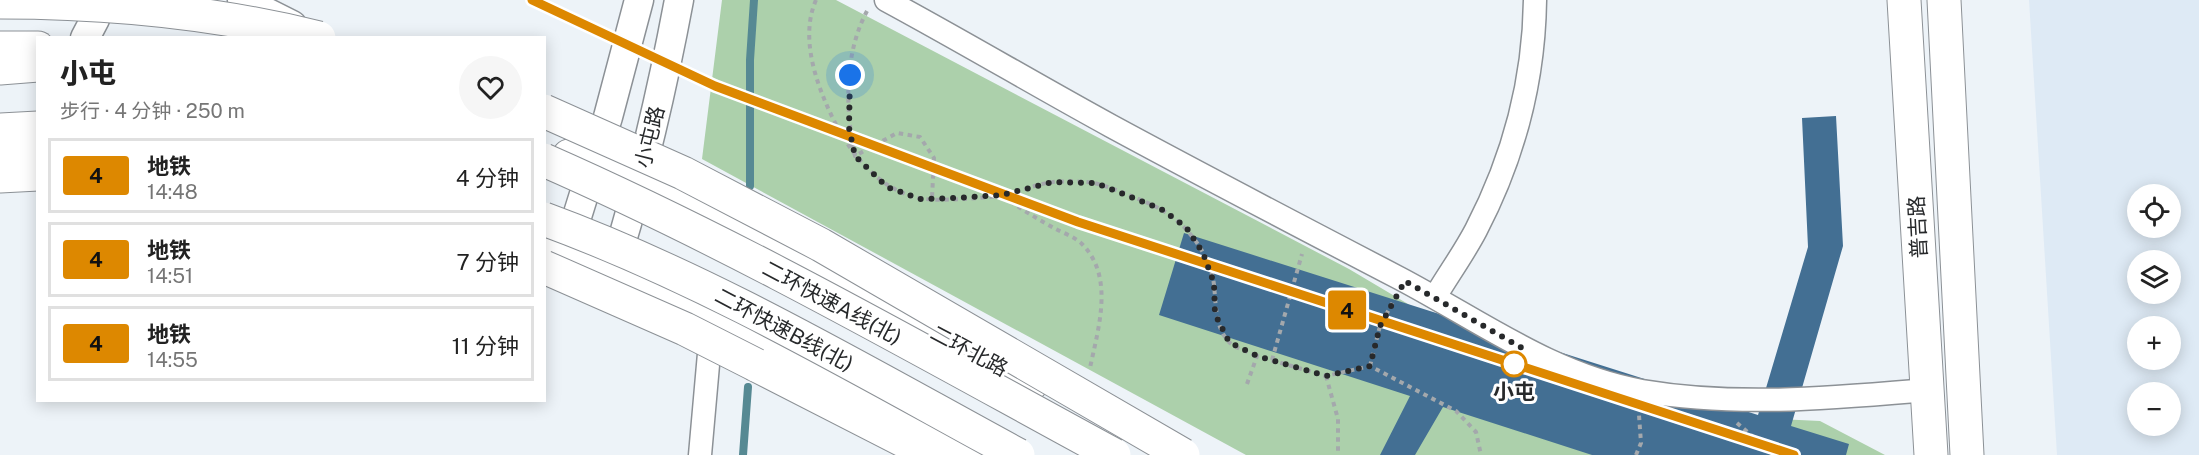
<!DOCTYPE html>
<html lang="zh">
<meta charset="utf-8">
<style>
:root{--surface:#fff;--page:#f6f6f6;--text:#222;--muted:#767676;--line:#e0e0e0}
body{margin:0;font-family:"Public Sans","Noto Sans SC",sans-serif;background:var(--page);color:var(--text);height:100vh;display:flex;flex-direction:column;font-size:22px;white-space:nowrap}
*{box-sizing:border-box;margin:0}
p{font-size:20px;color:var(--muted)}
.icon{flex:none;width:33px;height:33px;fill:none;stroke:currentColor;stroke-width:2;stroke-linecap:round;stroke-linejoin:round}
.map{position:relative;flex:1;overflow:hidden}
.panel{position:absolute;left:36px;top:36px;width:510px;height:366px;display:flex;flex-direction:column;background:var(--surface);border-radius:0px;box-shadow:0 3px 15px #0003}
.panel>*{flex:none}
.badge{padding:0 12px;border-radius:4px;font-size:21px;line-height:39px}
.fabs{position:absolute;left:2127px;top:184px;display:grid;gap:12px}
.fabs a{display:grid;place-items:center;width:54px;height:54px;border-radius:50%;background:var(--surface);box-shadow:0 3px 15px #0003;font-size:30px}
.you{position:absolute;width:30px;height:30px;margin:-15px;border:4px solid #fff;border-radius:50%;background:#1a73e8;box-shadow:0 0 0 9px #1a73e833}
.map>.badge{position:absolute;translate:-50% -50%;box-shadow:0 0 0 3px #fff}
.round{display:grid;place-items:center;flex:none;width:63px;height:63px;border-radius:32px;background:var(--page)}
.head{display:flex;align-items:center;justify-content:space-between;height:102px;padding:0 24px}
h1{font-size:28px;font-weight:800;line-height:45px}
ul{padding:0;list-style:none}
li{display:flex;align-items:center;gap:18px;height:75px;margin:0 12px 9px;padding:0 12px;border:3px solid var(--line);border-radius:0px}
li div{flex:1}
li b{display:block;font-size:22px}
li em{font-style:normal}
li .badge{min-width:66px;font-weight:700;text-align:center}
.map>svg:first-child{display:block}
.built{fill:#deeaf5;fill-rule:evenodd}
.green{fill:#acd0ab}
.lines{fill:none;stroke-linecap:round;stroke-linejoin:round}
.stream{stroke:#568993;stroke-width:8}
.building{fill:#436f93}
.minor-casing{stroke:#8c9196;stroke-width:25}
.tertiary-casing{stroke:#8c9196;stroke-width:31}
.primary-casing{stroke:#8c9196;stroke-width:35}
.trunk-casing{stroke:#8c9196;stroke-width:35}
.path{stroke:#a4a8ac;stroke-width:4;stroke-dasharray:4.5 4.5;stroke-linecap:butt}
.minor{stroke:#fff;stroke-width:22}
.tertiary{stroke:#fff;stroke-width:28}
.primary{stroke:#fff;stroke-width:33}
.trunk{stroke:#fff;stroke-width:33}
.trunk-bridge-casing{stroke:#8c9196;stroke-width:35;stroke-linecap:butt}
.trunk-bridge{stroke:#fff;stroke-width:33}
.line-casing{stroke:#fff;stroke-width:14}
.line{stroke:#d80;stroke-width:9}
.walk{stroke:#27292b;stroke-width:6;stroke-dasharray:0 10.8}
.stop-dot{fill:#fff;stroke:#d80;stroke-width:3}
.labels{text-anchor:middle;stroke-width:6;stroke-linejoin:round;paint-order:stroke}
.street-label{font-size:21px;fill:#27292b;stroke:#fff}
.stop-label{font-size:21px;font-weight:bold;fill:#27292b;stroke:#fff}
</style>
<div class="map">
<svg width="2199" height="455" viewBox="0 0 2199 455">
<rect width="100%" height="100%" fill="#edf3f8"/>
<path class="built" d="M2029 0H2199V455H2057ZM2138 195H2170V228H2138ZM2138 261H2170V294H2138ZM2138 327H2170V360H2138ZM2138 393H2170V426H2138Z"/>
<polygon class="green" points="722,0 836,0 1349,269 1526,374 1656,413 1820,421 1885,455 1246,455 702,159"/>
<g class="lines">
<g class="stream">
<polyline points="750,186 750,60 754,0"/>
<polyline points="743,455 748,387"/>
</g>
</g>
<polygon class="building" points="1836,116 1843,246 1791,426 1849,444 1846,455 1592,455 1443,407 1415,455 1380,455 1410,396 1159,315 1184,233 1758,415 1808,247 1802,118"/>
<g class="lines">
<defs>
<g id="minor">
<path d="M886 0C962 41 1036 85 1111 126 1207 178 1303 228 1399 278 1479 320 1552 375 1642 391 1737 407 1832 398 1927 390"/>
<path d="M1435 297C1448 275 1464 253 1476 230 1513 159 1534 80 1535 0"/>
<polyline points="700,455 711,331"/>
</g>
<g id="tertiary">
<polyline points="242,0 292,25"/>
<polyline points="85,38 95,19 99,0"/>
<polyline points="566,252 608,117 639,0"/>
<path d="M613 270C641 181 662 91 679 0"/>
</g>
<g id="primary">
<polyline points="1904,0 1931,455"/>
<polyline points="1944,0 1967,455"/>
<polyline points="0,68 38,65"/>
<path d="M569 156C731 214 880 303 1031 384"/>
<polyline points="0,159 38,157"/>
<path d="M544 244C694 297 831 380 970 455"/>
</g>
<g id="trunk">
<polyline points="0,48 38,48"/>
<polyline points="0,130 38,128"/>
<polyline points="0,176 38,174"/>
<polyline points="756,365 932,455"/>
</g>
</defs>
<use href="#minor" class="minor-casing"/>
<use href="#tertiary" class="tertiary-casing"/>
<use href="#primary" class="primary-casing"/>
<use href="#trunk" class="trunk-casing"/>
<g class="path">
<path d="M816 0C802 32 812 70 825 101 842 142 872 188 919 198 936 202 982 198 1000 196 1018 193 1035 184 1053 182 1065 181 1082 181 1094 183 1106 185 1150 203 1162 210 1187 224 1211 256 1214 285 1216 304 1215 326 1228 341 1234 348 1249 352 1257 356"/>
<path d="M867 11C844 54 845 109 855 156L897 133 920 137 934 158 932 198"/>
<path d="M1003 196C1019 208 1036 218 1054 228 1063 233 1075 237 1082 244 1115 277 1098 329 1090 368"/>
<polyline points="1272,360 1302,254"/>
<polyline points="1370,366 1380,326 1393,302"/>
<polyline points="1326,376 1338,419 1338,455"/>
<polyline points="1247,384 1257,356 1326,376 1370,366 1456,411 1476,432 1481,455"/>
<polyline points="1737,423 1774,455"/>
<polyline points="1636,455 1641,443 1639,415"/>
</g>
<use href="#minor" class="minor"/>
<use href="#tertiary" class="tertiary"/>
<use href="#primary" class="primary"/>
<use href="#trunk" class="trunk"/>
<defs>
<g id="trunk-bridge">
<path d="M0 2C107 2 215 12 319 38"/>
<polyline points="544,111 683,173 821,245 1183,455"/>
<path d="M544 160C740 246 926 353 1114 455"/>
<path d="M544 219C710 280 863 371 1018 455"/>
<polyline points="544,267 685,329 756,365"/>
</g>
</defs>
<use href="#trunk-bridge" class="trunk-bridge-casing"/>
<use href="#trunk-bridge" class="trunk-bridge"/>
</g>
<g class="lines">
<defs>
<polyline id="line" points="532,0 715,86 1078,222 1794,455"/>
</defs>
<use href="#line" class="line-casing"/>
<use href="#line" class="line"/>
<polyline class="walk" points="850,75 849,128 855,156 887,187 920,199 956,198 1002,195 1053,182 1096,183 1161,209 1186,227 1203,253 1214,283 1215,314 1229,342 1257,356 1326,376 1370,366 1380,326 1405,281 1522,348 1514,364"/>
</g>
<circle class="stop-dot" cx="1514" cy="364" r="12"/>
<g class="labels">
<g class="street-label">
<text transform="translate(650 137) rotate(-76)" y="7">小屯路</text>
<text transform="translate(1918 227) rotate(-93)" y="7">普吉路</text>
<text transform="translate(832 303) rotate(28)" y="7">二环快速A线(北)</text>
<text transform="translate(784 330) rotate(28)" y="7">二环快速B线(北)</text>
<text transform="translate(969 351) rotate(28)" y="7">二环北路</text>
</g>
<g class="stop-label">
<text x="1514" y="399">小屯</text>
</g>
</g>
</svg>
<div class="fabs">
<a><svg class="icon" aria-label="locate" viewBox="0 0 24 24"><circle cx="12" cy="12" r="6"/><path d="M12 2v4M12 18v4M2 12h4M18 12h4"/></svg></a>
<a><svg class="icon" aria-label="layers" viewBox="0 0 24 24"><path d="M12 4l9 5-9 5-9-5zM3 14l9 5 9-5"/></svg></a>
<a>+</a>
<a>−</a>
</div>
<div class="you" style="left:850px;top:75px"></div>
<b class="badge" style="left:1347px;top:310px;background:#d80;color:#111">4</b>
<section class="panel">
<div class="head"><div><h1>小屯</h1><p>步行 · 4 分钟 · 250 m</p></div><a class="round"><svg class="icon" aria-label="heart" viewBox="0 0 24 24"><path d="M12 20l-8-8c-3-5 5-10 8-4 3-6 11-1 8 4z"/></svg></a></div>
<ul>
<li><span class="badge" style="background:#d80;color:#111">4</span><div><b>地铁</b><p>14:48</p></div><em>4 分钟</em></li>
<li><span class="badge" style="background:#d80;color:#111">4</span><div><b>地铁</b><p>14:51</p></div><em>7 分钟</em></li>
<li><span class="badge" style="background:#d80;color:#111">4</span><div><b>地铁</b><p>14:55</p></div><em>11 分钟</em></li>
</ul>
</section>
</div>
